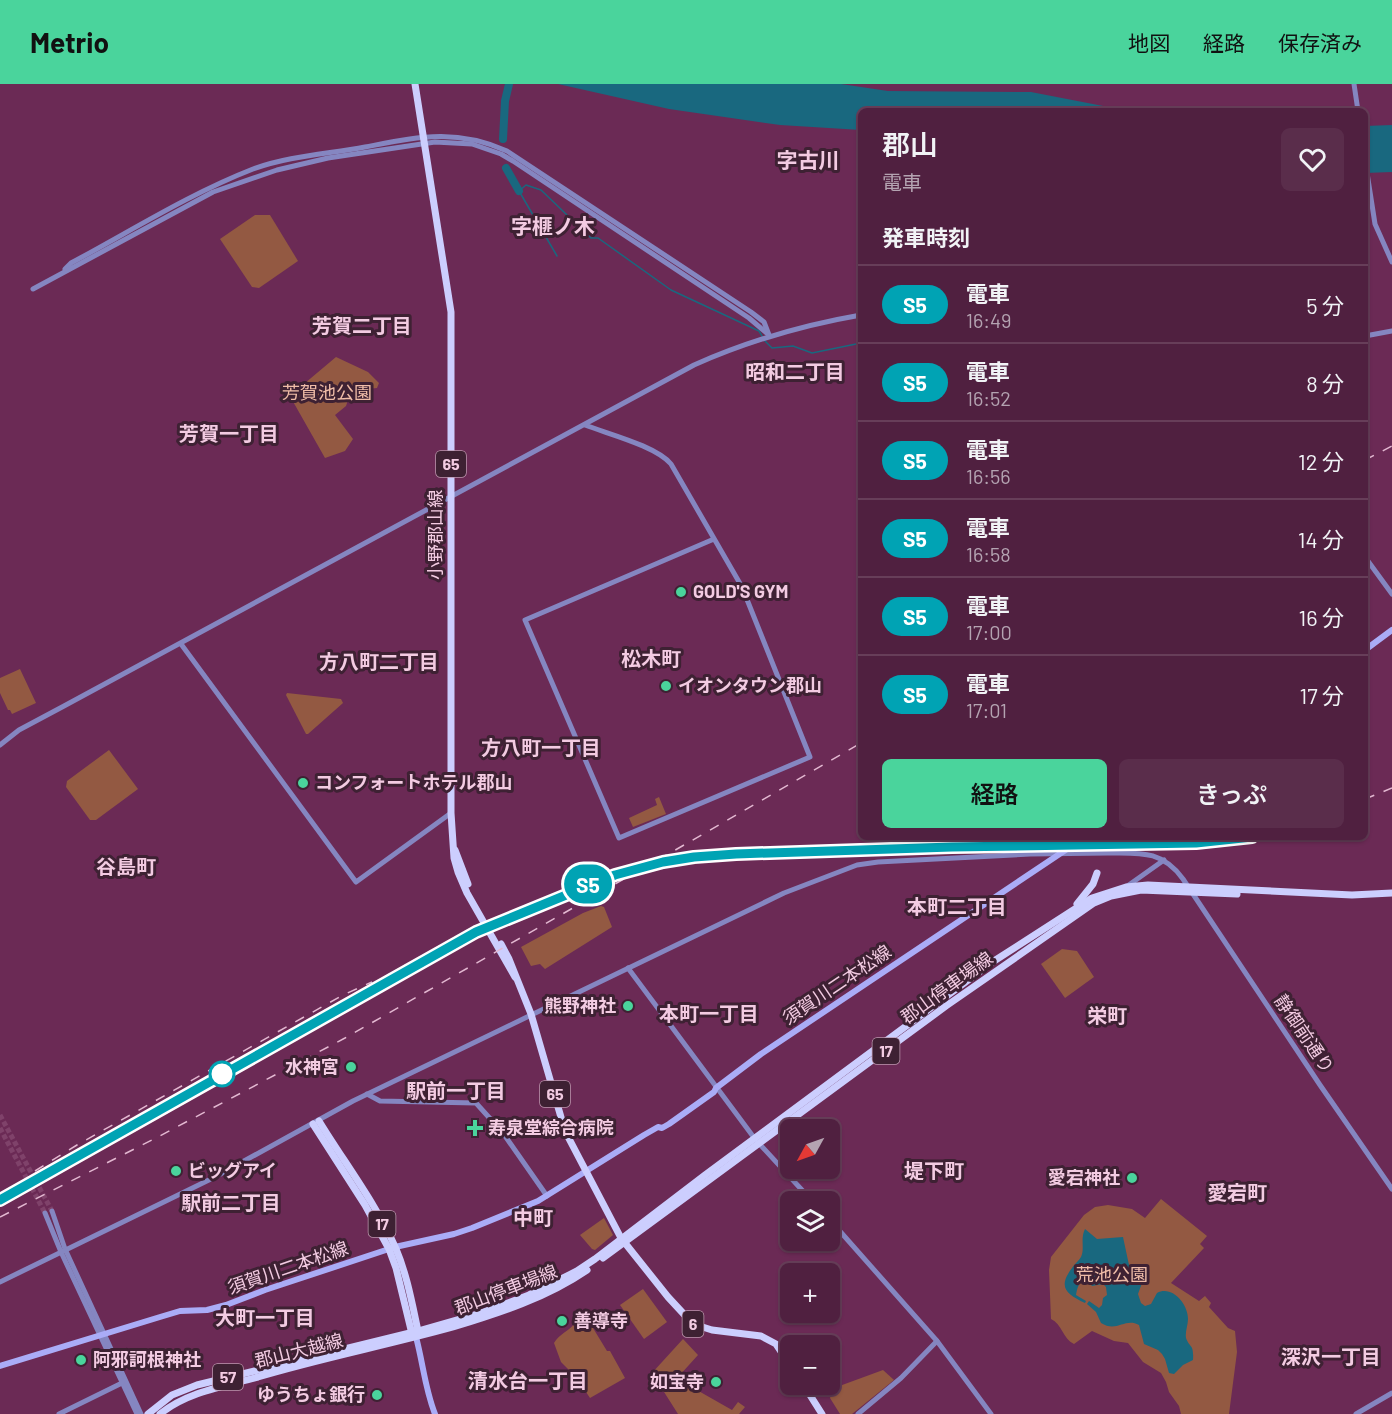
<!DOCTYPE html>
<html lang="ja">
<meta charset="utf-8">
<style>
:root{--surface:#502040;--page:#5a2d4b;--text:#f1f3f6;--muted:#b4a3b1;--line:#673e59;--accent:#4ad49c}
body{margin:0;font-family:Barlow,"Noto Sans JP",sans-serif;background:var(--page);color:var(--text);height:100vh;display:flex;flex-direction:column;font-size:22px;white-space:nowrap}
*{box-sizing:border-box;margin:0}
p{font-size:20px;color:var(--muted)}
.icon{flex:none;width:33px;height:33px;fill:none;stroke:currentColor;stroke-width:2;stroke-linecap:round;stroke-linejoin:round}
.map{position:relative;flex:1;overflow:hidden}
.side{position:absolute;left:858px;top:24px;width:510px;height:732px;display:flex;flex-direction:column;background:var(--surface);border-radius:9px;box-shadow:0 2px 4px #0004,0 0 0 2px var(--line)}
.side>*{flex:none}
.badge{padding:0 12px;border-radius:20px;font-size:21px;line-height:39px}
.needle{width:39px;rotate:230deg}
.fabs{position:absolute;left:780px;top:1035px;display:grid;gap:12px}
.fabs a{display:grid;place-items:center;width:60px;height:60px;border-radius:9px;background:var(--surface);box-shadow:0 2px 4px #0004,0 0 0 2px var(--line);font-size:30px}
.map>.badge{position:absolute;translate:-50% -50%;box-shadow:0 0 0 3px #fff}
h2{padding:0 24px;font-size:22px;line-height:54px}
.round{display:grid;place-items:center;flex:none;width:63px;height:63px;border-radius:9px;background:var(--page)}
.headline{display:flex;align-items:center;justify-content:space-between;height:102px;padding:0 24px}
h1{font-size:28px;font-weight:600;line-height:45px}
.primary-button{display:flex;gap:12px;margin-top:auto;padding:12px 24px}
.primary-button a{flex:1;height:69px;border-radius:9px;background:var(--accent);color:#111;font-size:24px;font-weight:600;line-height:69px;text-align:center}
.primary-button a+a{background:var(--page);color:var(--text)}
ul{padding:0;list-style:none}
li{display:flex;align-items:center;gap:18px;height:78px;padding:0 24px;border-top:2px solid var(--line)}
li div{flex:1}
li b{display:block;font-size:22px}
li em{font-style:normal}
li .badge{min-width:66px;font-weight:700;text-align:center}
header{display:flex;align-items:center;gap:36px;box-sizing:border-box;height:84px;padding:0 30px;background:var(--accent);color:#111}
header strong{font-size:28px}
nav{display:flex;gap:33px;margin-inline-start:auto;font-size:21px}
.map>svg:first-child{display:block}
.green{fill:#935942}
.water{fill:#19687f}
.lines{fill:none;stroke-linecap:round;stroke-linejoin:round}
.stream{stroke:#19687f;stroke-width:1.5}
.river{stroke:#19687f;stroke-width:8}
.tertiary-tunnel{stroke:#7f426a;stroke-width:5;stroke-dasharray:5 2.5;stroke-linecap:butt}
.tertiary{stroke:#8586c1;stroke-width:5}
.secondary{stroke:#aaacf7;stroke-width:6}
.primary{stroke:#cccefe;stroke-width:7}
.rail{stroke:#e3b8d1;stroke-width:1.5;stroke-dasharray:10 10;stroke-linecap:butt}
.line-casing{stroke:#fff;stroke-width:14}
.line{stroke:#00a3b4;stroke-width:9}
.poi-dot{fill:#4ad49c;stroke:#3e2133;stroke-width:2}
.stop-dot{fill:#fff;stroke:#00a3b4;stroke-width:3}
.labels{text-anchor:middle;stroke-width:6;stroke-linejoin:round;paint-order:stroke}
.shield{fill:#3e2133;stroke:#bd98ae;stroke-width:1.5}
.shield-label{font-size:16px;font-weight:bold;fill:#f3cbe2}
.park-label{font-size:18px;fill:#f0bda8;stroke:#3e2133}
.street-label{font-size:18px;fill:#f3cbe2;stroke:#3e2133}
.poi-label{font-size:18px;font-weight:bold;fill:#f3cbe2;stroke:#3e2133;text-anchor:start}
.neighbourhood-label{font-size:20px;font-weight:bold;fill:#f3cbe2;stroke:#3e2133}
.quarter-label{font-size:21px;font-weight:bold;fill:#f3cbe2;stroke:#3e2133}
</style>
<header>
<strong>Metrio</strong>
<nav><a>地図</a><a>経路</a><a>保存済み</a></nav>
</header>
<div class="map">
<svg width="1392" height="1330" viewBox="0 0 1392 1330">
<rect width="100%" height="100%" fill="#6b2a55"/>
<g class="green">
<polygon points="255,131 270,131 298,177 259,204 252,203 220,155"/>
<polygon points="336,273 368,288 379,299 377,304 357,306 349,313 346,322 335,331 353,355 345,367 325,374 291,314 292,310"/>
<polygon points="20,585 36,619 12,630 10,626 8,626 0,609 0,594"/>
<polygon points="287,609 341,615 343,619 308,650 306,650 286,611"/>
<polygon points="109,666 138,705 96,736 90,736 66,703 67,697"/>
<polygon points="659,713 666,730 633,743 629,734 657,721 655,715"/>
<polygon points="601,822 604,823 612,843 545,885 540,880 531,882 521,863 583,829"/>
<polygon points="1062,865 1077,867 1094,893 1065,914 1041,880"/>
<path d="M1161 1115 1207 1152 1200 1160 1204 1164 1171 1199 1199 1217 1205 1212 1211 1219 1209 1223 1228 1244 1235 1247 1237 1268 1229 1330H1181L1179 1322 1169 1308 1166 1298 1161 1289 1143 1278 1128 1259 1114 1257 1092 1247 1074 1260C1063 1255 1062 1240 1051 1235L1049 1186 1051 1173 1084 1131 1095 1123 1108 1121 1132 1125 1145 1134Z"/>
<polygon points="604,1134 613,1151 595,1166 592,1165 580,1151"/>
<polygon points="643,1205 667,1238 644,1255 620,1221"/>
<path d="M582 1226 607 1267H610L625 1294 590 1314 576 1293 561 1278 554 1259C559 1250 569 1247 574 1240 578 1234 575 1231 582 1226Z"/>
<polygon points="683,1255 698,1271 679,1292 681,1297 732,1326 738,1318 745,1323 739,1330 678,1330 652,1289"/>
<polygon points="883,1286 894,1296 852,1330 840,1330 830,1314 834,1304"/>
</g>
<g class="water">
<polygon points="558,0 841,0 888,7 1031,8 1129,27 861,27 861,46 780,41 669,25"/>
<polygon points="1392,41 1392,88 1365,89 1365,42"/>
<path d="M1085 1145 1097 1155 1123 1153 1129 1181 1142 1199 1138 1210 1141 1219 1145 1222 1151 1220 1157 1209C1172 1201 1188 1220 1188 1235 1188 1241 1185 1248 1186 1254 1190 1265 1194 1259 1193 1276L1183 1281 1174 1290 1169 1289 1165 1275 1162 1270 1158 1266 1144 1260 1139 1241C1125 1233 1117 1249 1101 1239L1096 1228 1087 1220 1089 1217 1099 1224 1102 1221 1103 1214 1107 1211 1106 1203 1103 1200 1092 1202 1086 1195C1079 1196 1077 1205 1076 1211L1086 1217 1085 1219C1067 1210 1057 1204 1072 1184 1074 1180 1079 1177 1081 1173 1085 1165 1080 1155 1085 1145Z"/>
</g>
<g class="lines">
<g class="stream">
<polyline points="557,172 519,107 526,101 541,106 591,154 598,154 671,206 759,247 762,252"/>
<polyline points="764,256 772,264 793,262 812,269 861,259"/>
</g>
<g class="river">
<polyline points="503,55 505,17 509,0"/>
<polyline points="506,84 519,107"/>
</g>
<g class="tertiary-tunnel">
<polyline points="0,1031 52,1127"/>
<polyline points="0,1044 45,1129"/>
</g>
<g class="tertiary">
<polyline points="1354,0 1358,27"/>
<polyline points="1365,76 1375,140 1392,178"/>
<path d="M65 185 71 179C131 147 189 110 253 85 289 72 327 70 365 63 418 53 455 44 507 67L751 228 764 238 769 251"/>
<polyline points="33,205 213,108 277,86 328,74 435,58 472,60 501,70 513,77 749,234 769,251"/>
<polyline points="1365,252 1392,247"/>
<path d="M585 341C608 350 656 362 671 380L742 503 810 673 619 754 525 536 714 455"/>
<polyline points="1365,473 1392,510"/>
<polyline points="181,560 356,798 451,729"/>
<path d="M0 661 19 646 64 622 694 281C748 257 803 241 861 231"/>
<polyline points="1126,803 1164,776"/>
<polyline points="628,884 755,1055 813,1118"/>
<polyline points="367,1010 380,1017 476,1019 503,1049 547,1112"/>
<polyline points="52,1127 65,1165 141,1330"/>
<polyline points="45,1129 61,1168 137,1330"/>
<polyline points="830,1136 937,1257 991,1330"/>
<path d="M0 1198 215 1093 353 1017 784 809 857 781 878 778 1030 770 1108 769C1140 769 1162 766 1183 795L1320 1001 1392 1105"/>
<polyline points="59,1330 122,1299"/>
<polyline points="858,1330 901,1294 937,1257"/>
<polyline points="1356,1330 1392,1309"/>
</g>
<g class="secondary">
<polyline points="1365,566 1392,546"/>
<path d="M416 1253C423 1279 425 1305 435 1330"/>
<polyline points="0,1282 160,1233 180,1227 207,1226 226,1221 265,1206 395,1163 454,1150 472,1144 538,1117 644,1051 658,1043 662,1044 669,1040 714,1008 716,1004 761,970 1085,753"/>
</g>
<g class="primary">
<polyline points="415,0 451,228 451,729 454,774 458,788 467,809 515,893"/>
<polyline points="455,766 468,800"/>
<polyline points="1077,820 1093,800 1097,789"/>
<polyline points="501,860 509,875 531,930 565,1047 621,1154 668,1213 693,1240 712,1246 761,1252 776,1260 790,1281"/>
<path d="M319 1037C344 1078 377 1121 396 1165 407 1191 412 1219 418 1247L417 1251"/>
<polyline points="313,1040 365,1121 389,1165 396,1184 412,1250"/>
<polyline points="603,1174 946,922 1094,819 1111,812 1141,806 1237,810"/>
<polyline points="803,1300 822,1330"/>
<polyline points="148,1330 172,1311 197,1301 418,1247 481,1229 529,1211 577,1187 595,1175 705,1091 994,877 1092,814 1126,803 1148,801 1352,811 1392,809"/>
<path d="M160 1330C187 1308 225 1302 258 1293 322 1274 388 1261 453 1243 499 1229 546 1214 587 1186"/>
</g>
<g class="rail">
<polyline points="1365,376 1392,362"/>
<polyline points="1365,715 1392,704"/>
<polyline points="658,776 861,659"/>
<polyline points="35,1087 77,1061 343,911 372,898"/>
<polyline points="0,1116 476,848 590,800 628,787 694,773 736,769 952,763 1196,759 1252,753"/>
<polyline points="0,1133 154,1055 345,954 629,792"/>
</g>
</g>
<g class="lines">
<defs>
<polyline id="line" points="0,1116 476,848 615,791 663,778 694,773 736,770 952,763 1196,759 1252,753"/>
</defs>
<use href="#line" class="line-casing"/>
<use href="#line" class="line"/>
</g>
<g class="poi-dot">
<circle cx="681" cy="508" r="6"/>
<circle cx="666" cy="602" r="6"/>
<circle cx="303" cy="699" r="6"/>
<circle cx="628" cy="922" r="6"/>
<circle cx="351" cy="983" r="6"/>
<path d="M472 1035h6v6h6v6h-6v6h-6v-6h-6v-6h6z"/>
<circle cx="176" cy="1087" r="6"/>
<circle cx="1132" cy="1094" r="6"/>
<circle cx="562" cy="1237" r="6"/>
<circle cx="81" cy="1276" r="6"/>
<circle cx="716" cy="1298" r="6"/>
<circle cx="377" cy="1311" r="6"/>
</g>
<circle class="stop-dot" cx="222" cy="990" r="12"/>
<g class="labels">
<g class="shield">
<rect x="436" y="367" width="30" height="26" rx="4.5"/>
<rect x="872.5" y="954" width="27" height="26" rx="4.5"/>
<rect x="540" y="997" width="30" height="26" rx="4.5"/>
<rect x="368.5" y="1127" width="27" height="26" rx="4.5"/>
<rect x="682.5" y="1227" width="21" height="26" rx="4.5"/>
<rect x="213" y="1280" width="30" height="26" rx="4.5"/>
</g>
<g class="shield-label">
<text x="451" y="386">65</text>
<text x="886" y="973">17</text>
<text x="555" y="1016">65</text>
<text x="382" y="1146">17</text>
<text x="693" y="1246">6</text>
<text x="228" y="1299">57</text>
</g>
<g class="park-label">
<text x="327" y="315">芳賀池公園</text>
<text x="1112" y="1197">荒池公園</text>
</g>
<g class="street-label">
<text transform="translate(436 451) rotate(-90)" y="6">小野郡山線</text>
<text transform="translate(837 901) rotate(-34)" y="6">須賀川二本松線</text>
<text transform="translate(947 904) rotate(-36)" y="6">郡山停車場線</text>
<text transform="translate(1304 950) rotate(56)" y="6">静御前通り</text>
<text transform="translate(288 1184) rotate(-19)" y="6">須賀川二本松線</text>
<text transform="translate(506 1206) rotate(-21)" y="6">郡山停車場線</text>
<text transform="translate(299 1267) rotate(-14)" y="6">郡山大越線</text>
</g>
<g class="poi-label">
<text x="693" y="514">GOLD'S GYM</text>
<text x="678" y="608">イオンタウン郡山</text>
<text x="315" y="705">コンフォートホテル郡山</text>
<text x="616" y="928" text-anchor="end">熊野神社</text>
<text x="339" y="989" text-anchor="end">水神宮</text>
<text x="488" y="1050">寿泉堂綜合病院</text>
<text x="188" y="1093">ビッグアイ</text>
<text x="1120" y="1100" text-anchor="end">愛宕神社</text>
<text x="574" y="1243">善導寺</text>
<text x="93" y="1282">阿邪訶根神社</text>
<text x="704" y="1304" text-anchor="end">如宝寺</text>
<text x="365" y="1317" text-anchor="end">ゆうちょ銀行</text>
</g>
<g class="neighbourhood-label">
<text x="362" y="249">芳賀二丁目</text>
<text x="795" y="295">昭和二丁目</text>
<text x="229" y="357">芳賀一丁目</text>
<text x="651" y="582">松木町</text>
<text x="379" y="585">方八町二丁目</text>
<text x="541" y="671">方八町一丁目</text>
<text x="126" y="790">谷島町</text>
<text x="957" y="830">本町二丁目</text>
<text x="709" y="937">本町一丁目</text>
<text x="1107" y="939">栄町</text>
<text x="456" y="1014">駅前一丁目</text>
<text x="934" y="1094">堤下町</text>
<text x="1237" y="1116">愛宕町</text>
<text x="231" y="1126">駅前二丁目</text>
<text x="533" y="1141">中町</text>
<text x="265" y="1241">大町一丁目</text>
<text x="1331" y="1280">深沢一丁目</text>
<text x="528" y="1304">清水台一丁目</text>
</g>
<g class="quarter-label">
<text x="808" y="84">字古川</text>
<text x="553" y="150">字榧ノ木</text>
</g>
</g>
</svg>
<div class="fabs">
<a><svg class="needle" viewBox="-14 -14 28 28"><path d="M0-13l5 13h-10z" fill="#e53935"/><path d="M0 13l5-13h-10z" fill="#b4a3b1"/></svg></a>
<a><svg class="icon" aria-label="layers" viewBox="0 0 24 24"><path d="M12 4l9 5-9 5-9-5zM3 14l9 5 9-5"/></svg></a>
<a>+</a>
<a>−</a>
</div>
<b class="badge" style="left:588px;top:800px;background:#00a3b4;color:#fff">S5</b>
<section class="side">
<div class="headline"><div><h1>郡山</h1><p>電車</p></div><a class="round"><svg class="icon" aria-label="heart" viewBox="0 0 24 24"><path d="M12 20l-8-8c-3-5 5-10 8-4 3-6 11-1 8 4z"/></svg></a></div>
<h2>発車時刻</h2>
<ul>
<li><span class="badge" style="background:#00a3b4;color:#fff">S5</span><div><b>電車</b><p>16:49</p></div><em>5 分</em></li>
<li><span class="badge" style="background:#00a3b4;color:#fff">S5</span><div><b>電車</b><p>16:52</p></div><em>8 分</em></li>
<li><span class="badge" style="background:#00a3b4;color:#fff">S5</span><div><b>電車</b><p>16:56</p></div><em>12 分</em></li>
<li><span class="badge" style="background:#00a3b4;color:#fff">S5</span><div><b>電車</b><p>16:58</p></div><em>14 分</em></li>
<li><span class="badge" style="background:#00a3b4;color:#fff">S5</span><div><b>電車</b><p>17:00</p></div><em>16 分</em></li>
<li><span class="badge" style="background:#00a3b4;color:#fff">S5</span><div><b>電車</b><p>17:01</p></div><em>17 分</em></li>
</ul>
<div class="primary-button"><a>経路</a><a>きっぷ</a></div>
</section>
</div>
